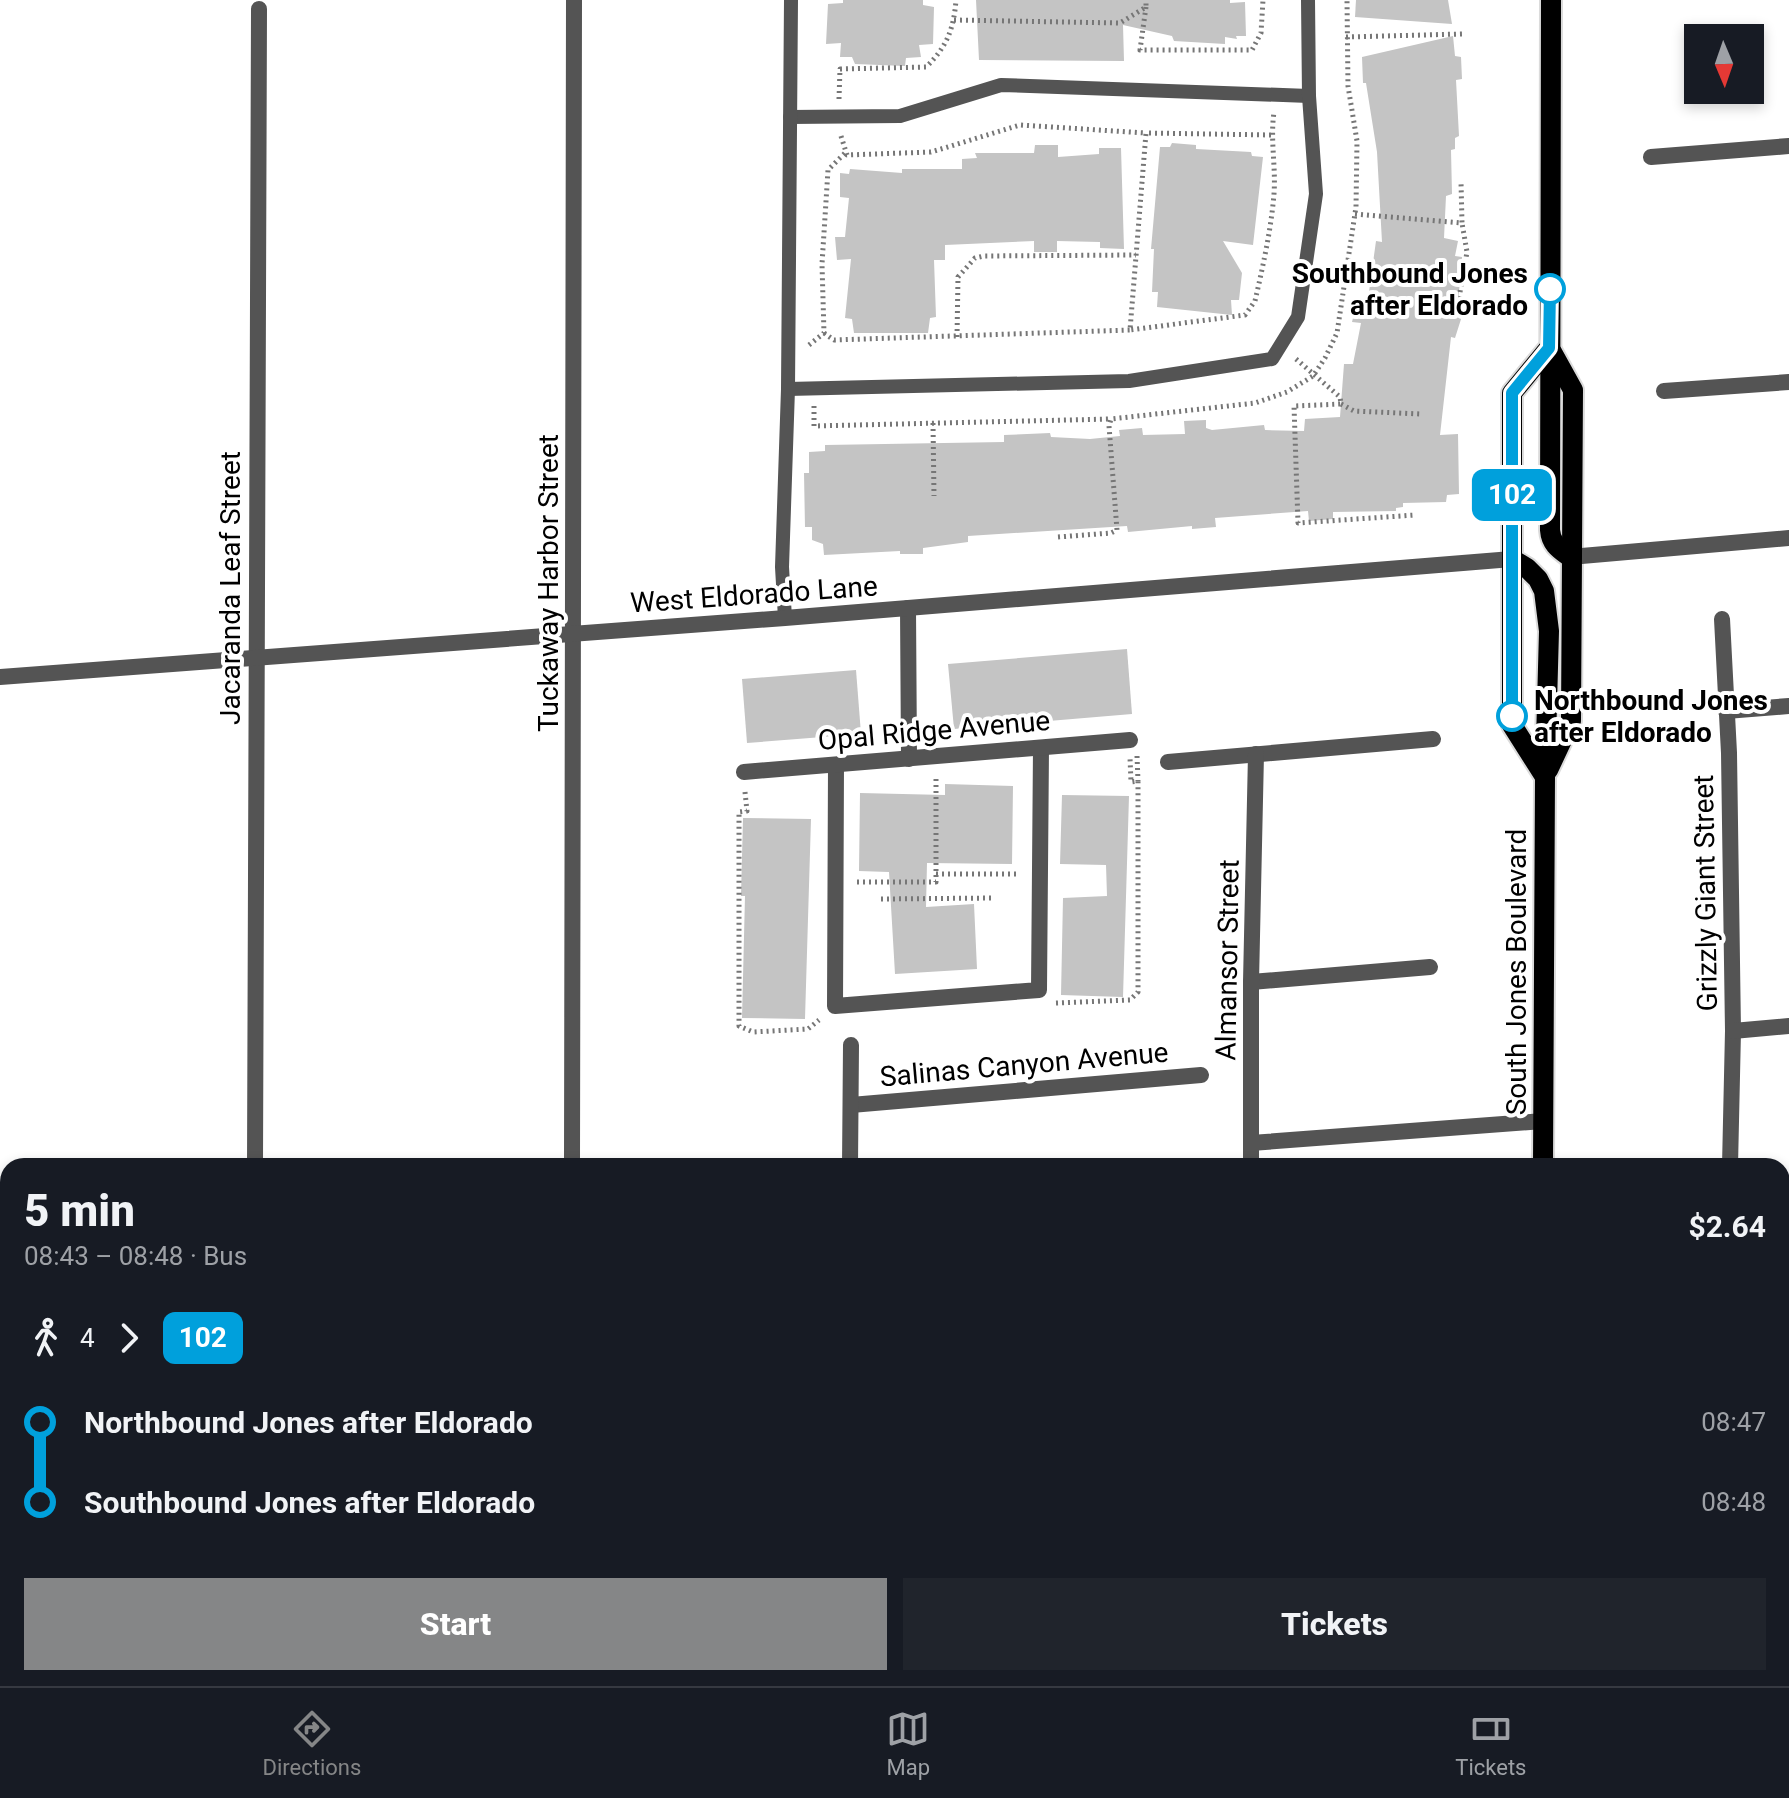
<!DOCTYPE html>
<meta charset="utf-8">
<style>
:root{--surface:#171b24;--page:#20242c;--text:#f1f3f6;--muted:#9ea1a6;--line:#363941;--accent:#858687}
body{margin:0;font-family:Roboto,sans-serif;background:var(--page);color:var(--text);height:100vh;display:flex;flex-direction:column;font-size:30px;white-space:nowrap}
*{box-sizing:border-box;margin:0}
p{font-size:26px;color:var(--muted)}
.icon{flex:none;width:44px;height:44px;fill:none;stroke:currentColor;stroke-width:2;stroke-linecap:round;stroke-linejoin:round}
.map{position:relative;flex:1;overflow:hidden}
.sheet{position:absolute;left:0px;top:1158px;width:1790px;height:528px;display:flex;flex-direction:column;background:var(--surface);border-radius:24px 24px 0 0;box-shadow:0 4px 12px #0003}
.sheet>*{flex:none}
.badge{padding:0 16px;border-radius:12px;font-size:28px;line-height:52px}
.needle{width:52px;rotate:178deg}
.controls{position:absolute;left:1684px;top:24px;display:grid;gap:16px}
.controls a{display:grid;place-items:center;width:80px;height:80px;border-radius:0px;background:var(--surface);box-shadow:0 4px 12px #0003;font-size:40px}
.map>.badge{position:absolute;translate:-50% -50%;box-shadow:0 0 0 4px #fff}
.legs{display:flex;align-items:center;gap:12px;height:88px;padding:0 24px;font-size:26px}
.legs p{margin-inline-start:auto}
.head{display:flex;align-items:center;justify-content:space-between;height:136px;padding:0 24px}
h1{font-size:44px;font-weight:800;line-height:60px}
.cta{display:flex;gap:16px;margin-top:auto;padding:16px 24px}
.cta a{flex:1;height:92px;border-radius:0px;background:var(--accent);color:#fff;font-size:32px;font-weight:800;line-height:92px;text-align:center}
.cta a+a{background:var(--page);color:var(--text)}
ul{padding:0 24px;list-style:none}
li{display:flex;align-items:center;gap:28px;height:80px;font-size:30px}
li i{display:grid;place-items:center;width:12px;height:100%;margin:0 10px;background:currentColor}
li i::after{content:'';width:20px;height:20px;margin:-10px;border:6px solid;border-radius:50%;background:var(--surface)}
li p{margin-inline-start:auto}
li:first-child i{background:linear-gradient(#0000 50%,currentColor 0)}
li:last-child i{background:linear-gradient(currentColor 50%,#0000 0)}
.tabs{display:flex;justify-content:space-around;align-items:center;height:112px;border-top:2px solid var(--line);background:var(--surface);font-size:22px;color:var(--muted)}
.tabs a{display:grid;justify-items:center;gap:4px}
.tabs .on{color:var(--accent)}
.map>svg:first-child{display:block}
.building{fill:#c4c4c4}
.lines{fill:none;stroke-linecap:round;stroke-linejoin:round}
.primary-casing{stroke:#dbdbdb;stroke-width:24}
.path{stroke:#767676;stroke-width:5;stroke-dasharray:2 4;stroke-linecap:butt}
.service{stroke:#545454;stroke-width:14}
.minor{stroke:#545454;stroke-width:16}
.tertiary{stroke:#545454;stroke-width:16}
.primary{stroke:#000;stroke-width:20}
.line-1-casing{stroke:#fff;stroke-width:18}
.line-1{stroke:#00a0dc;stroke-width:12}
.stop-1-dot{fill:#fff;stroke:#00a0dc;stroke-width:4}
.labels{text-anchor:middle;stroke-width:8;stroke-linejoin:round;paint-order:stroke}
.stop-label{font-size:28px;font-weight:bold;fill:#000;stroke:#fff;text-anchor:end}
.street-label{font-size:28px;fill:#000;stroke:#fff}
</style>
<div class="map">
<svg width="1789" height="1686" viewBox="0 0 1789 1686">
<rect width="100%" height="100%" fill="#fff"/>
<g class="building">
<polygon points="843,0 923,0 923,5 934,7 933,44 919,45 921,57 906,58 905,66 855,64 852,57 840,57 841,43 826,44 828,4 843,3"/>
<polygon points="976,0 1230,0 1230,3 1245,2 1246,36 1236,36 1237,39 1225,37 1225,44 1174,41 1172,36 1123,25 1124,61 979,60"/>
<polygon points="1356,0 1448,0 1452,24 1355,17"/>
<polygon points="1453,36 1455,56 1461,57 1462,79 1456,80 1459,136 1455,138 1455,149 1451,150 1452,194 1446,196 1444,238 1458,241 1455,256 1462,257 1457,315 1462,316 1455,338 1451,337 1440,435 1458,434 1459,494 1447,495 1446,502 1403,503 1403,507 1396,508 1396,511 1333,512 1333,519 1309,521 1308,511 1215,518 1216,527 1192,529 1192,526 1128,532 1127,526 968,536 968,542 923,548 923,554 900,554 900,551 824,555 823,544 812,540 812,527 805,527 804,473 809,473 809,452 825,451 825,445 1004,442 1004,435 1050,433 1051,437 1090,439 1120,436 1119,430 1142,428 1143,435 1185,434 1184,421 1206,420 1206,428 1212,430 1264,425 1265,430 1304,431 1305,419 1340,417 1344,364 1353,364 1361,323 1352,322 1358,297 1368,299 1376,241 1382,242 1377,152 1366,83 1363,83 1362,57"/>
<polygon points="1172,143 1196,145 1196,149 1251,152 1252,156 1263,157 1253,245 1223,241 1242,273 1239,300 1231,300 1232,315 1157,307 1158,292 1152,292 1154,249 1151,249 1160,147 1170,147"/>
<polygon points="1035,145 1058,145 1058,157 1099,154 1099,148 1121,148 1124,249 1100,248 1100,242 1057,241 1057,252 1034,252 1034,241 945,245 945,260 934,260 936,317 930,318 928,333 854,333 852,319 845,318 851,259 837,260 835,237 845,237 849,198 840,197 840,173 849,174 850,169 902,173 902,169 962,169 962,159 977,158 975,153 1034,153"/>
<polygon points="1127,649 1132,714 954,729 948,664"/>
<polygon points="856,670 861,734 747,743 742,679"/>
<polygon points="945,784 1013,786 1012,864 927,863 926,907 974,904 977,969 895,974 889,872 859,871 860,793 945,795"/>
<polygon points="1062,795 1129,796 1123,997 1061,995 1063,898 1107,896 1106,865 1060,864"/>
<polygon points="743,818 811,819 805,1019 742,1018 745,896 741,896"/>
</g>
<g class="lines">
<defs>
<g id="primary">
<path d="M1551 0 1550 530C1551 544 1559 549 1570 557"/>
<polyline points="1512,559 1527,568 1538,579 1544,591 1549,631 1545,777 1543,1166"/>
<polyline points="1548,770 1571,721 1573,390 1552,352"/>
<polyline points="1545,777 1512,725 1512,393 1549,348"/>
<polyline points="1545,1678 1545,1686"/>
</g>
</defs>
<use href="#primary" class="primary-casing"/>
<g class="path">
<polyline points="1146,7 1140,50 1252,50 1261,33 1263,0"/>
<polyline points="954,20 1120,23 1146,7 1146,0"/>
<polyline points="1346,37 1462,34"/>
<path d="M839 99 840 69 926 67C947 47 954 28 956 0"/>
<path d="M1271 135 1146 133 1130 330 1245 315 1255 301C1263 266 1271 230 1274 194 1276 166 1270 140 1274 112"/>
<polyline points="841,136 847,155 931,152 1020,125 1146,133"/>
<polyline points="1355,214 1462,223 1461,182"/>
<polyline points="1459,298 1467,252 1462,223"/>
<polyline points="824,333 834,340 1130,330"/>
<polyline points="957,337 958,277 975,258 984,256 1136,255"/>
<polyline points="809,345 824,333 822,264 828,170 846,152"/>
<polyline points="1296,359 1340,397 1341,404 1294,406 1298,523 1415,515"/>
<polyline points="1341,404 1354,411 1420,414"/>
<polyline points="814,406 814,426 1111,419"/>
<polyline points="933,423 934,496"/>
<polyline points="1058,537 1111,533 1117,530 1109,426 1111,419 1255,403 1287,392 1313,376 1325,358 1337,333 1356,207 1357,141 1348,86 1347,0"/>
<polyline points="1137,756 1138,781"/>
<polyline points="745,792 747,811 739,812 739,1026 753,1032 808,1029 819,1020"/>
<polyline points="936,874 1019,874"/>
<polyline points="857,882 936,882 936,779"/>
<polyline points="881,899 995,898"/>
<polyline points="1056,1003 1130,1000 1138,992 1138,781 1131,782 1130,758"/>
</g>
<g class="service">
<polyline points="790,117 900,116 1001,85 1309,96"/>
<polyline points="788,389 1129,381 1272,359 1298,317 1316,194 1309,96 1308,0"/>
<polyline points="785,618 782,567 788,389 791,0"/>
<polyline points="1782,1494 1789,1491"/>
<polyline points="0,1601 8,1600"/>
<polyline points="233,1678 234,1686"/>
<polyline points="1338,1678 1339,1686"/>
<polyline points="1660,1678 1660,1686"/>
<polyline points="1725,1678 1725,1686"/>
</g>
<g class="minor">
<polyline points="1651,157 1789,146"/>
<polyline points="1664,391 1789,382"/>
<polyline points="908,608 909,759"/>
<polyline points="1722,619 1729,753 1733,1031 1730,1166"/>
<polyline points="1726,711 1789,706"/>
<polyline points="1168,762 1433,739"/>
<polyline points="836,765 835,1006 1039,990 1041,748"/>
<polyline points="744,772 1130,740"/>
<polyline points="1251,982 1430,967"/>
<polyline points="1733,1031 1789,1026"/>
<polyline points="851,1105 1201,1075"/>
<polyline points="1251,1143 1543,1121"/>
<polyline points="255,1166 259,9"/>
<polyline points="572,1166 574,0"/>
<polyline points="850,1166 851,1045"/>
<polyline points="1251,1166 1251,982 1256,754"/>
<polyline points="1782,1259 1789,1258"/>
</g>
<g class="tertiary">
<polyline points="1570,557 1789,538"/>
<polyline points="0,677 785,618 1512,559"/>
</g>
<use href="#primary" class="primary"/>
</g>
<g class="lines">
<defs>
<polyline id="line-1" points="1512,716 1512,393 1549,348 1550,289"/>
</defs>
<use href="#line-1" class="line-1-casing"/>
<use href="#line-1" class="line-1"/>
</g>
<g class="stop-1-dot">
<circle cx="1550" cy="289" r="14"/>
<circle cx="1512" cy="716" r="14"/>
</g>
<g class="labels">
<g class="stop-label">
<text x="1528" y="283">Southbound Jones<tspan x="1528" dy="32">after Eldorado</tspan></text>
<text x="1534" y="710" text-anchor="start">Northbound Jones<tspan x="1534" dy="32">after Eldorado</tspan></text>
</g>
<g class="street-label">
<text transform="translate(548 583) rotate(-90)" y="10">Tuckaway Harbor Street</text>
<text transform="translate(230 588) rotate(-90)" y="10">Jacaranda Leaf Street</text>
<text transform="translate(754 594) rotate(-4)" y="10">West Eldorado Lane</text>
<text transform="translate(934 730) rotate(-5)" y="10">Opal Ridge Avenue</text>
<text transform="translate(1705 893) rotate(-91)" y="10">Grizzly Giant Street</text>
<text transform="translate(1227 960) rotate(-89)" y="10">Almansor Street</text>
<text transform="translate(1516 972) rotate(-90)" y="10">South Jones Boulevard</text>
<text transform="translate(1024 1064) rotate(-5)" y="10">Salinas Canyon Avenue</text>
</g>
</g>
</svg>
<div class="controls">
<a><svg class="needle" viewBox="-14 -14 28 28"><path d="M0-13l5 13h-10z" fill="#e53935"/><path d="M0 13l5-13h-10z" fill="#9ea1a6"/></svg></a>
</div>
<b class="badge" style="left:1512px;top:495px;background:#00a0dc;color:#fff">102</b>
<section class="sheet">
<div class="head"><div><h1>5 min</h1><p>08:43 – 08:48 · Bus</p></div><b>$2.64</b></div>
<div class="legs"><svg class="icon" aria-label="walk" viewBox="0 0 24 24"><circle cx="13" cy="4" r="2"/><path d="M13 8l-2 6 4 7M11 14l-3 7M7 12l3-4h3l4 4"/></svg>4<svg class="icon" aria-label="forward" viewBox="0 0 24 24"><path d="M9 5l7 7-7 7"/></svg><b class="badge" style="background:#00a0dc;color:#fff">102</b></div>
<ul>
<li><i style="color:#00a0dc"></i><b>Northbound Jones after Eldorado</b><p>08:47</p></li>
<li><i style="color:#00a0dc"></i><b>Southbound Jones after Eldorado</b><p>08:48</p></li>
</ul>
<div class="cta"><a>Start</a><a>Tickets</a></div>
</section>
</div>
<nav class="tabs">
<a class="on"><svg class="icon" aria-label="directions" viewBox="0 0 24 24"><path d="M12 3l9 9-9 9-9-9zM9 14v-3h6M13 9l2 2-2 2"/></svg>Directions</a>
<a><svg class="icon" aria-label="map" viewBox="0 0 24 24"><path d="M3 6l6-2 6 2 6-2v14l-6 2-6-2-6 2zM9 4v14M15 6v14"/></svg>Map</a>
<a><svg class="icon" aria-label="tickets" viewBox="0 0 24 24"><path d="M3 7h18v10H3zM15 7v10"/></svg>Tickets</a>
</nav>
